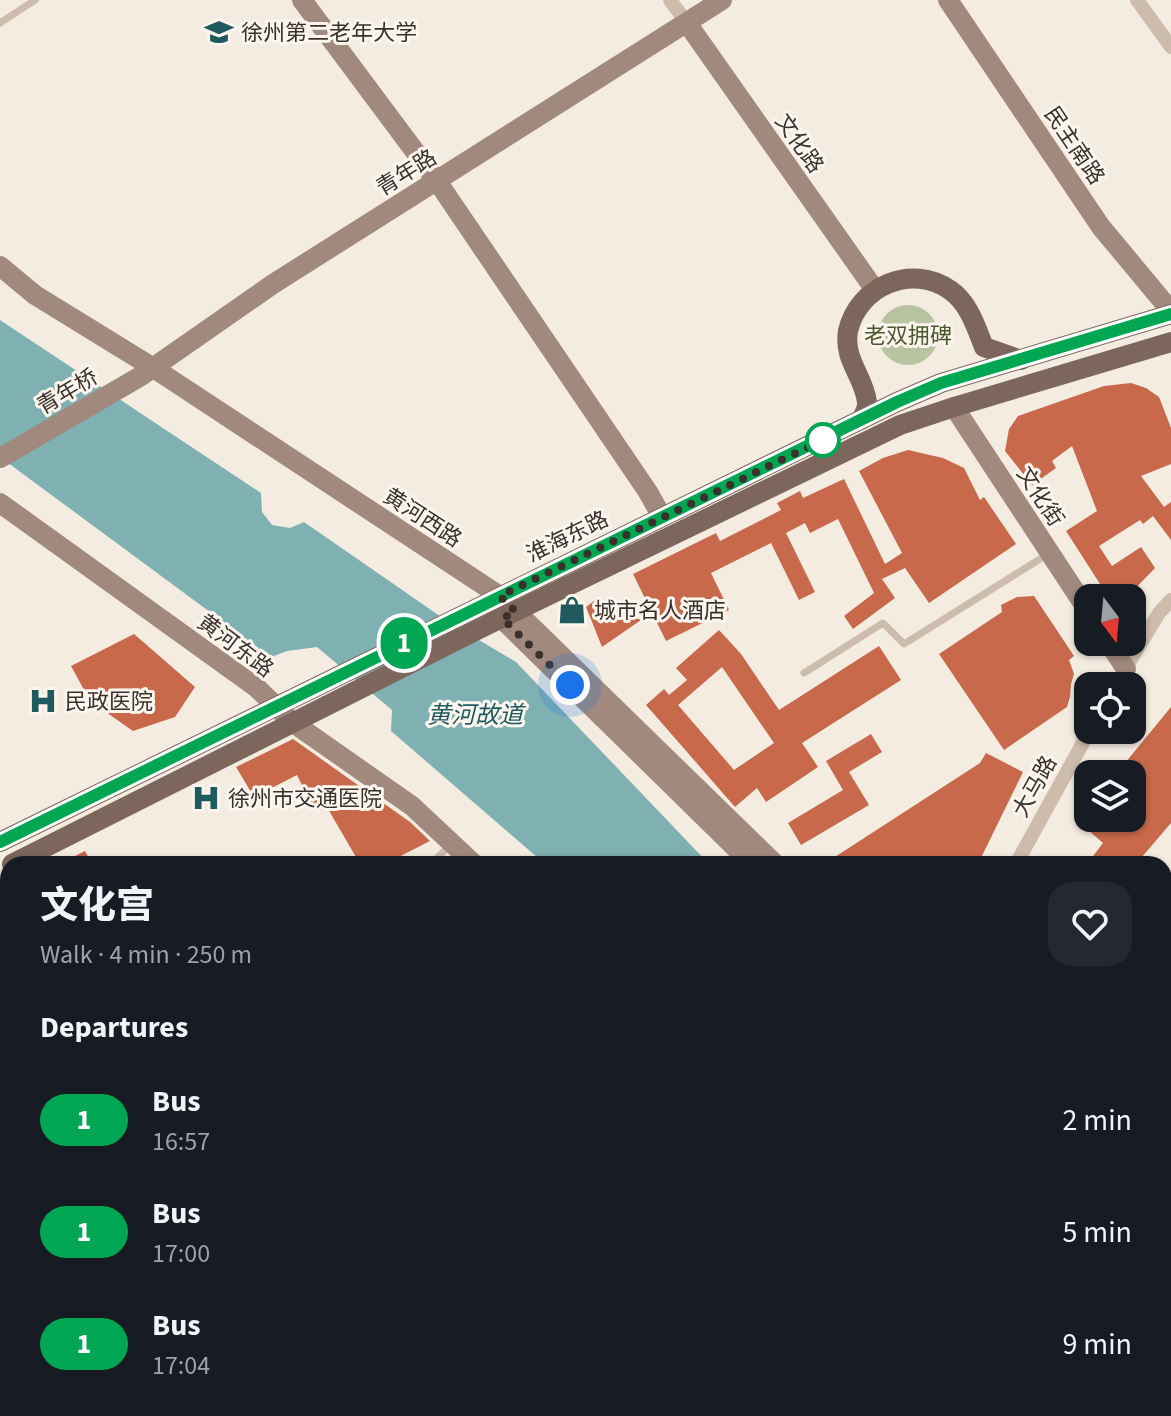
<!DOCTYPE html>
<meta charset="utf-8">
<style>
:root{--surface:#171b24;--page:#242831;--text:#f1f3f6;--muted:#9ea1a6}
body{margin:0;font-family:"Source Sans 3","Noto Sans SC",sans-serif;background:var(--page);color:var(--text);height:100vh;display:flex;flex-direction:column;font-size:30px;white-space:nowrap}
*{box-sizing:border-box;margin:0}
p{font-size:26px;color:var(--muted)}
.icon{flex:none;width:44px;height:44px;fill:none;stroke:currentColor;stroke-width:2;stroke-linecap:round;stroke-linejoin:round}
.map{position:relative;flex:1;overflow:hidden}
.panel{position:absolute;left:0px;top:856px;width:1172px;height:560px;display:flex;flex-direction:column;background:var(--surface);border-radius:24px 24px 0 0;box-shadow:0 2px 6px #0004}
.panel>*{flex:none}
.badge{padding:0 16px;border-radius:26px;font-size:28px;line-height:52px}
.needle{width:52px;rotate:164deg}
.fabs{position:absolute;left:1074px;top:584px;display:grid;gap:16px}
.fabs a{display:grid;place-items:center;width:72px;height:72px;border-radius:16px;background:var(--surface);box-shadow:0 2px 6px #0004;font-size:40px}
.you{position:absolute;width:40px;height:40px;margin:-20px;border:6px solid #fff;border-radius:50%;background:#1a73e8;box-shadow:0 0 0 12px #1a73e833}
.map>.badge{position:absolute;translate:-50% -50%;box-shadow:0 0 0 4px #fff}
h2{padding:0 40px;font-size:30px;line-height:72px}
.round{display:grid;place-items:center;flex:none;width:84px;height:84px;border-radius:24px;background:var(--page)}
.headline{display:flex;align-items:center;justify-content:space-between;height:136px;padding:0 40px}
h1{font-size:38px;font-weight:800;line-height:60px}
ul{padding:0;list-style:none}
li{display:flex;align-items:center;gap:24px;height:112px;padding:0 40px}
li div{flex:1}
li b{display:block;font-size:30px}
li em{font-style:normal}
li .badge{min-width:88px;font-weight:700;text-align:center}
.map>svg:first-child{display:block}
.green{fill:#b8c4a0}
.water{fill:#7fb0b2}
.building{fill:#c8694b;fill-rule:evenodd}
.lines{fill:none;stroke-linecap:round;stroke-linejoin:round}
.lane{stroke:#cdbbac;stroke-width:7}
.street{stroke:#cdbbac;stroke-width:14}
.secondary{stroke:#a18a7d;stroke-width:20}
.primary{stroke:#7d675c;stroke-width:20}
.line-casing{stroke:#fff;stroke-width:18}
.line{stroke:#00a651;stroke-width:12}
.walk{stroke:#3b302b;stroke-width:8;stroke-dasharray:0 14.4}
.stop-dot{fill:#fff;stroke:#00a651;stroke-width:4}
.labels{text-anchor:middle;stroke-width:6;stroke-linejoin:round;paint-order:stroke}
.poi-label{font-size:22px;fill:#3b302b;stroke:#fbf5ee;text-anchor:start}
.street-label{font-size:22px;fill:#3b302b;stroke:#fbf5ee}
.park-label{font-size:22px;fill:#4a5a2e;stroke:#fbf5ee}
.water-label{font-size:24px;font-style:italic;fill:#1f5a5e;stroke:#fbf5ee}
</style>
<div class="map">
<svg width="1171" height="1416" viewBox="0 0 1171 1416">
<rect width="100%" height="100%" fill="#f4ebe1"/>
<circle class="green" cx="908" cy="335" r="30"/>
<g class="water">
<polygon points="0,320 261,493 262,512 272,525 290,528 304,522 447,621 516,662 709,864 545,864 391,731 392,710 317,647 287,651 271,657 0,457"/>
<polygon points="1164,1239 1171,1244 1171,1399 1164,1394"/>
</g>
<g class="building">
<polygon points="1131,383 1146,388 1159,397 1171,428 1171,464 1141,476 1164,507 1171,502 1171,540 1153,516 1143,524 1140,520 1099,546 1112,566 1141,547 1155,568 1130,594 1123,598 1109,598 1066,531 1097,511 1072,446 1052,461 1056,468 1032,485 1005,451 1009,429 1018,416 1104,386"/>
<polygon points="908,450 943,458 964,468 980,500 984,497 1016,544 929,603 905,568 882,579 895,598 853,629 844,616 874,593 838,519 810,533 805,523 786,533 815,592 799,600 771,543 711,573 729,610 666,641 633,574 716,533 720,541 781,510 777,503 800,491 803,498 844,479 885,564 902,553 859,471 883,458"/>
<polygon points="1034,596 1074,656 1069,660 1074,674 1071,684 1070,697 1067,707 1004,750 939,654 1002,612 1001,605 1017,597"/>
<polygon points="594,601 641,620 602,647 586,607"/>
<path d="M719 630 741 654 779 710 879 646 901 680 802 743 818 767 766 802 757 788 735 807 646 705 664 689 669 695 687 680 676 668ZM722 667 774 743 734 770 678 705Z"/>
<polygon points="134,634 195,687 175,717 133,731 90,701 71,666"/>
<polygon points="1171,707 1171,823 1136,864 1087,864 1103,843 1074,818 1132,818 1132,774 1116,774"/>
<polygon points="871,734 882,752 849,772 869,805 801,845 788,823 843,790 826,761"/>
<polygon points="293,739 410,822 430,841 385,864 360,864 328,809 314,810 297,775 254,797 236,767"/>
<polygon points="986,753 1023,772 978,864 824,864 980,763"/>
<polygon points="85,851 92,864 59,864"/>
</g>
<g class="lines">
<g class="lane">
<polyline points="0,23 35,0"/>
<polyline points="804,673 883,623 904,644 1048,554"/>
<polyline points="431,864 450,845"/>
<polyline points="0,1045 8,1042"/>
</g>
<g class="street">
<polyline points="670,0 687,23"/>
<polyline points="1137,0 1171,47"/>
<polyline points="1115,686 1159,613 1171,600"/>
<polyline points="1016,864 1090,730"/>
<polyline points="0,1214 8,1212"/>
<polyline points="682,1416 688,1408"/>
</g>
<g class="secondary">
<polyline points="302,0 437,181 648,492 662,517"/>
<polyline points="948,0 1101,227 1171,311"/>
<polyline points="687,23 875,290"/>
<polyline points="0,266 35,295 152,367 500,596 775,864"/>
<polyline points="954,407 1088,611"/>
<polyline points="0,458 141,376 273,284 722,0"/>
<polyline points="0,503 257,688 292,722 412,806 474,864"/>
<polyline points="490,607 752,864"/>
<polyline points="1108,642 1126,669"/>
<polyline points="1164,1182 1171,1187"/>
<polyline points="1164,1204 1171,1209"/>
<polyline points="267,1408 270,1416"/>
<polyline points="1147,1408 1157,1416"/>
</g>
<g class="primary">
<path d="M862 419C864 414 868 407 867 402 864 376 843 360 848 331 858 286 912 263 950 290 969 303 976 327 984 347L1021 360"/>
<polyline points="0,842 897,402 941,383 1171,314"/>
<polyline points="12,864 479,629 900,425 954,407 1171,342"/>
</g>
</g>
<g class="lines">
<defs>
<polyline id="line" points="0,842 897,402 941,383 1171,314"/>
</defs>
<use href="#line" class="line-casing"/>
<use href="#line" class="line"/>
<polyline class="walk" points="570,685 502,618 516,612 500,596 823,440"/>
</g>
<defs>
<symbol id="university-bare" viewBox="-9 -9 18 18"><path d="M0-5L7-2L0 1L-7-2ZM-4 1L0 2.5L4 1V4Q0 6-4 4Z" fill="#1f5a5e" stroke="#fbf5ee" stroke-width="2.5" paint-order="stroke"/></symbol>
<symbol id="shop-bare" viewBox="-9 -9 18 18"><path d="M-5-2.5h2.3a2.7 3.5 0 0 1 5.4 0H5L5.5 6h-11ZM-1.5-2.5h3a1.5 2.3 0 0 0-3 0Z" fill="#1f5a5e" stroke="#fbf5ee" stroke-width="2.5" paint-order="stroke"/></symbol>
<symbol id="hospital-bare" viewBox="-9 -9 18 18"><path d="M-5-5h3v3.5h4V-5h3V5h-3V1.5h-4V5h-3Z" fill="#1f5a5e" stroke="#fbf5ee" stroke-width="2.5" paint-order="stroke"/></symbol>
</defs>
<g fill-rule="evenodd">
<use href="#university-bare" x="199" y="12" width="40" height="40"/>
<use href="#shop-bare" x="552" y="590" width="40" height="40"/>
<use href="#hospital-bare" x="23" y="681" width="40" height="40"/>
<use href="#hospital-bare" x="186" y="778" width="40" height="40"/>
</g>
<circle class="stop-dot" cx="823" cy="440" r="16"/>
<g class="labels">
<g class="poi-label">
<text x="241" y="40">徐州第二老年大学</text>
<text x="594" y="618">城市名人酒店</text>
<text x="65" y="709">民政医院</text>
<text x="228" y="806">徐州市交通医院</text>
</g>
<g class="street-label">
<text transform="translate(800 143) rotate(55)" y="8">文化路</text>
<text transform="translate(1075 145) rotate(56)" y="8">民主南路</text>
<text transform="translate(406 172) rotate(-32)" y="8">青年路</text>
<text transform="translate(67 391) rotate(-31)" y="8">青年桥</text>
<text transform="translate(1041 496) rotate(57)" y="8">文化街</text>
<text transform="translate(423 517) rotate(33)" y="8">黄河西路</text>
<text transform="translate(567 536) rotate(-26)" y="8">淮海东路</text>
<text transform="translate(236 645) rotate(37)" y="8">黄河东路</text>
<text transform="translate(1034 786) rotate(-61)" y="8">大马路</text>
</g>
<g class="park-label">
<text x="908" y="343">老双拥碑</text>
</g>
<g class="water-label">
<text x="475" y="723">黄河故道</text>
</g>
</g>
</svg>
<div class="fabs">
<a><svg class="needle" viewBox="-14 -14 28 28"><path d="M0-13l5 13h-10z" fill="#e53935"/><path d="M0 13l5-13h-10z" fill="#9ea1a6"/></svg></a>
<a><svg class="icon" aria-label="locate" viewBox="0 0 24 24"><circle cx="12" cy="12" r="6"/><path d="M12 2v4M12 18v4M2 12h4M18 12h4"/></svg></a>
<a><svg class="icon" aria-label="layers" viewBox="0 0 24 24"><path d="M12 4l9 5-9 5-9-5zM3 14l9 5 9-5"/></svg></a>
</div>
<div class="you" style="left:570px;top:685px"></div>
<b class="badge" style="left:404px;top:643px;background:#00a651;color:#fff">1</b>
<section class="panel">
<div class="headline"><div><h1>文化宫</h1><p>Walk · 4 min · 250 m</p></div><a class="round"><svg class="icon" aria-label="heart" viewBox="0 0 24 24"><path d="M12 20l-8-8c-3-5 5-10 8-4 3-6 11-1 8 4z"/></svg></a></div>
<h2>Departures</h2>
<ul>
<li><span class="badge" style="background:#00a651;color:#fff">1</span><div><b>Bus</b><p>16:57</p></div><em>2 min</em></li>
<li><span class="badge" style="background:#00a651;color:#fff">1</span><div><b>Bus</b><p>17:00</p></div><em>5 min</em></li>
<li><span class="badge" style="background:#00a651;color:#fff">1</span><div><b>Bus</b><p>17:04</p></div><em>9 min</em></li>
</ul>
</section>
</div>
